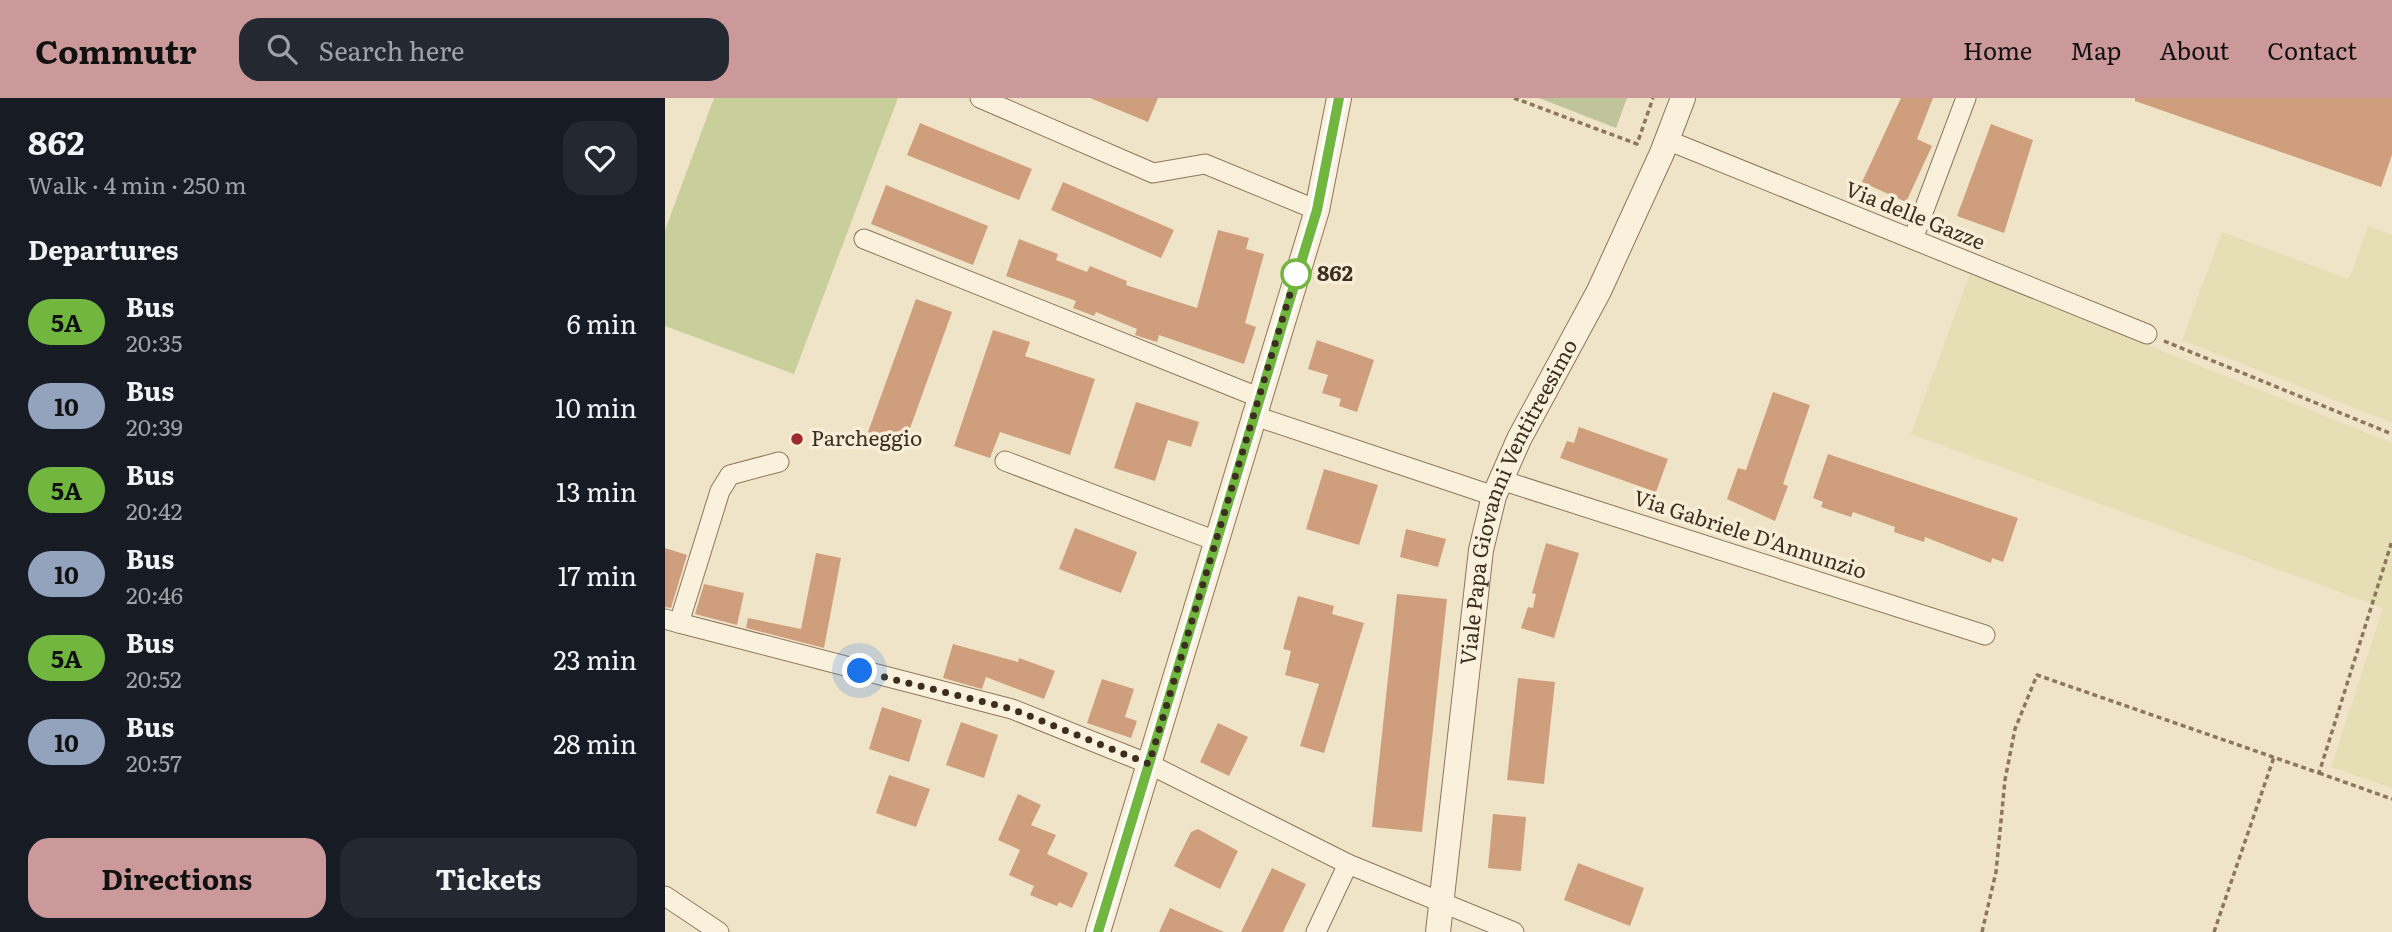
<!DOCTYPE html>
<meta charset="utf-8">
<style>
:root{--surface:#171b24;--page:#242831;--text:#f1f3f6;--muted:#9ea1a6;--accent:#cc999b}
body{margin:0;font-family:Literata,serif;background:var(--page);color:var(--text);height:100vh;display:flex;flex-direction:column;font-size:26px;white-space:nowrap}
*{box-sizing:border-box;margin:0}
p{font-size:23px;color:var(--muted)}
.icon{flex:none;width:38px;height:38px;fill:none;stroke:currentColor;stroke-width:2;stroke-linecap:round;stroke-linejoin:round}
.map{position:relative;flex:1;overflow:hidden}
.details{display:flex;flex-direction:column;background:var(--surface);width:665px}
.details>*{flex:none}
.badge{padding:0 14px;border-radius:23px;font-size:24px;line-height:46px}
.you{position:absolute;width:35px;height:35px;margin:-18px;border:5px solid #fff;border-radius:50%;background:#1a73e8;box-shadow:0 0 0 10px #1a73e833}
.map>.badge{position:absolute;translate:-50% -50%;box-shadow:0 0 0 4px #fff}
h2{padding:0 28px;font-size:26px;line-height:63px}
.round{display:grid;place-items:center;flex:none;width:74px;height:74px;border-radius:21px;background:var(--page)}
.head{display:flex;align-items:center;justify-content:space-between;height:119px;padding:0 28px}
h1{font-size:33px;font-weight:700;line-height:52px}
.cta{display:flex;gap:14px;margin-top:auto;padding:14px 28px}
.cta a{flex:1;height:80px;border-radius:21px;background:var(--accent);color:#111;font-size:28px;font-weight:700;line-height:80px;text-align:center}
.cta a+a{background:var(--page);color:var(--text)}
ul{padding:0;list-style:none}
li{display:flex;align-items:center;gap:21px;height:84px;padding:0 28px}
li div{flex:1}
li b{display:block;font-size:26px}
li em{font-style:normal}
li .badge{min-width:77px;font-weight:700;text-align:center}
header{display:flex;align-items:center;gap:42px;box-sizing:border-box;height:98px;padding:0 35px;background:var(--accent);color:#111}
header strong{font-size:33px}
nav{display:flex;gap:38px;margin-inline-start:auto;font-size:24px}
.search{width:490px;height:63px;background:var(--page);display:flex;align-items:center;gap:18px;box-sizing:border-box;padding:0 24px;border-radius:21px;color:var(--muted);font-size:26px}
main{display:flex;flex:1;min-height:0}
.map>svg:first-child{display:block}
.farmland{fill:#e6deb5}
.green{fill:#c9cf9b}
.cemetery{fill:#bfc49a}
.building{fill:#cf9f7d}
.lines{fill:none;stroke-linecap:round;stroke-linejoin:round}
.minor-casing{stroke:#8d765c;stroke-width:21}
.tertiary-casing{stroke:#8d765c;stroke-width:26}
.path{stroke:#8d765c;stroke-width:3.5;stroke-dasharray:5 3.5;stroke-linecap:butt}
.minor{stroke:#faf1dc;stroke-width:19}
.tertiary{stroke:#faf1dc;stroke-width:24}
.line-casing{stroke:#fff;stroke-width:16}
.line{stroke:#71b73f;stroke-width:10}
.walk{stroke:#3d2e20;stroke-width:7;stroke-dasharray:0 12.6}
.stop-dot{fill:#fff;stroke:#71b73f;stroke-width:3.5}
.poi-dot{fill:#9e2a2b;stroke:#f7eed8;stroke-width:2.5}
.labels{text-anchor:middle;stroke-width:7;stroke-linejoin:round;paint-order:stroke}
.street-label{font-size:21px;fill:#3d2e20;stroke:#f7eed8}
.stop-label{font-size:21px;font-weight:bold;fill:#3d2e20;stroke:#f7eed8;text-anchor:start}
.poi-label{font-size:21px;fill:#3d2e20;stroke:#f7eed8;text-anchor:start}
</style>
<header>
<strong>Commutr</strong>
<div class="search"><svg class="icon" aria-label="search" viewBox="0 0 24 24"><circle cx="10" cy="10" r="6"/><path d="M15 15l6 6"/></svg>Search here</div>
<nav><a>Home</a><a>Map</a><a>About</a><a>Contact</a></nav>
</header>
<main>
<section class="details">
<div class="head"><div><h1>862</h1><p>Walk · 4 min · 250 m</p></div><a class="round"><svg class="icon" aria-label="heart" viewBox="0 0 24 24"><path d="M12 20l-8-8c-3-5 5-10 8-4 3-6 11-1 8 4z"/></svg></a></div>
<h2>Departures</h2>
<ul>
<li><span class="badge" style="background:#71b73f;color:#111">5A</span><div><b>Bus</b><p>20:35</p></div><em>6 min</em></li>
<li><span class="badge" style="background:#93a3bd;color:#111">10</span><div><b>Bus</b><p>20:39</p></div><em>10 min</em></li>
<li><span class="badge" style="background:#71b73f;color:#111">5A</span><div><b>Bus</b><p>20:42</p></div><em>13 min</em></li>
<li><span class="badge" style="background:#93a3bd;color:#111">10</span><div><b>Bus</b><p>20:46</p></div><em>17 min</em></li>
<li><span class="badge" style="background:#71b73f;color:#111">5A</span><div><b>Bus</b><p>20:52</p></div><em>23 min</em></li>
<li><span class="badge" style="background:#93a3bd;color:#111">10</span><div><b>Bus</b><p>20:57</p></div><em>28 min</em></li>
</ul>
<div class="cta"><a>Directions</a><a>Tickets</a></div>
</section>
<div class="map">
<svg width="1727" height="834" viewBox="0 0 1727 834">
<rect width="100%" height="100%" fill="#f0e4c8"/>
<g class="farmland">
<polygon points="1703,128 1727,137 1727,325 1517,242 1557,134 1684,181"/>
<polygon points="1305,176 1727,345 1727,690 1666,669 1718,510 1246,336"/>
</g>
<polygon class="green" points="49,0 233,0 129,276 0,228 0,132"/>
<polygon class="cemetery" points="874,0 962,0 951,30"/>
<g class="building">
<polygon points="425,0 493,0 483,24"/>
<polygon points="1236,0 1268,0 1252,41 1267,48 1241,104 1197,84"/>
<polygon points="1470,0 1727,0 1727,57 1716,89 1470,3"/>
<polygon points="255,25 367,71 354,102 242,57"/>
<polygon points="1326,26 1368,42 1339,135 1292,118"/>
<polygon points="398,84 509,132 496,160 386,112"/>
<polygon points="221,87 323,128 308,167 206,126"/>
<polygon points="553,132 584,140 581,151 599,156 580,225 591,229 579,266 494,237 492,244 479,240 470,237 472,231 431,214 429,218 408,210 411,203 341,178 354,141 393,156 391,162 422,174 425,168 462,183 461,187 532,210"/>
<polygon points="251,201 287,214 239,347 203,334"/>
<polygon points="328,232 365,244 360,258 430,281 405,357 335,334 325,360 289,348"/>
<polygon points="652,242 709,262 692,314 674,308 676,301 657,295 663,277 643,271"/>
<polygon points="1108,294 1145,307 1118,386 1123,388 1110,423 1062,401 1073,370 1081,372"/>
<polygon points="471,304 534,324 526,349 503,342 490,383 449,370"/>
<polygon points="914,329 1003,361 991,394 895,360 902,343 909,345"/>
<polygon points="1163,356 1353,420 1338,464 1327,460 1326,465 1260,439 1259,444 1229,434 1230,429 1188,414 1186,419 1156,409 1158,404 1148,400"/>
<polygon points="659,371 713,387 694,447 641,431"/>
<polygon points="410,430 472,454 456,495 394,471"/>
<polygon points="741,431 781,441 773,469 735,459"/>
<polygon points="881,445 914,455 889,540 856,530 863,509 868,510 871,496 867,495"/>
<polygon points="0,450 22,457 6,510 0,509"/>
<polygon points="151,455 176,460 159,550 81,530 83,520 136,531"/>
<polygon points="39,486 79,495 72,527 30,516"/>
<polygon points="732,496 782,501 757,734 707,729"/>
<polygon points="633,498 669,508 667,516 699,525 659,655 635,648 654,586 620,577 626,553 618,551"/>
<polygon points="288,546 353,564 354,560 390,573 379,601 321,579 317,591 278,580"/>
<polygon points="853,580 890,584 879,686 842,682"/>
<polygon points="437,581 469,591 460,619 472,623 466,640 422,625"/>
<polygon points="217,609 257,622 244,664 204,651"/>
<polygon points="296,624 333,637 319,680 281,667"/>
<polygon points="553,625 583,639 564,678 535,664"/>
<polygon points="224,677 265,691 251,729 211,715"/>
<polygon points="353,696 376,707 366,727 391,737 382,756 423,775 407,810 394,804 392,808 365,797 369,788 344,777 355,752 333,742"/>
<polygon points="828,716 861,719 856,773 823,770"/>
<polygon points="533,731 573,753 555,791 509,768 526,734"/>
<polygon points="913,765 979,790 965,828 899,802"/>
<polygon points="607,770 641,786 618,834 576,834"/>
<polygon points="505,810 559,834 494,834"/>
</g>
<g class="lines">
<defs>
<g id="minor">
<polyline points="315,0 488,75 540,66 652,112"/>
<polyline points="1002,42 1482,236"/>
<polyline points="199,141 593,299"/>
<polyline points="1248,141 1301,0"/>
<polyline points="587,317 829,398"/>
<polyline points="340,363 551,443"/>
<polyline points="836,382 1320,537"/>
<polyline points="0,521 14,525 55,393 65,377 114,364"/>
<polyline points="14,525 347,611 484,666 683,766 849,834"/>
<polyline points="0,798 54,834"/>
<polyline points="651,834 683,766"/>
</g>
<g id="tertiary">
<polyline points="433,834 652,112 674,0"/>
<path id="s1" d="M773 834 816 452 829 398 854 341 934 193 997 55 1018 0"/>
</g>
</defs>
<use href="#minor" class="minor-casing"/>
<use href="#tertiary" class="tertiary-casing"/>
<g class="path">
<polyline points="849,0 972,46 988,0"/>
<polyline points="1499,243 1727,336"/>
<polyline points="1654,675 1727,701"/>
<polyline points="1317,834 1331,774 1340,682 1350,631 1372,577 1654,675 1727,443"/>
<polyline points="1549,834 1609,659"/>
</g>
<use href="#minor" class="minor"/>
<use href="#tertiary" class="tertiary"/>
</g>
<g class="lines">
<defs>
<polyline id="line" points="433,834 652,112 674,0"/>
</defs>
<use href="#line" class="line-casing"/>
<use href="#line" class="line"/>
<polyline class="walk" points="195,573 347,611 484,666 631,176"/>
</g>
<circle class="stop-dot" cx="631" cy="176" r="14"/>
<circle class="poi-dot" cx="132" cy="341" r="7"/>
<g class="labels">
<g class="street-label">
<text transform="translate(1250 118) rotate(22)" y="7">Via delle Gazze</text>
<text dy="7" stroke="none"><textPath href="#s1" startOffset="441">Viale Papa Giovanni Ventitreesimo</textPath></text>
<text transform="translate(1085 437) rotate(18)" y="7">Via Gabriele D'Annunzio</text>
</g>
<g class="stop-label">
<text x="652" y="183">862</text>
</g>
<g class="poi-label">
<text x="146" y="348">Parcheggio</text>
</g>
</g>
</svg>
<div class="you" style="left:195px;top:573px"></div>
</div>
</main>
